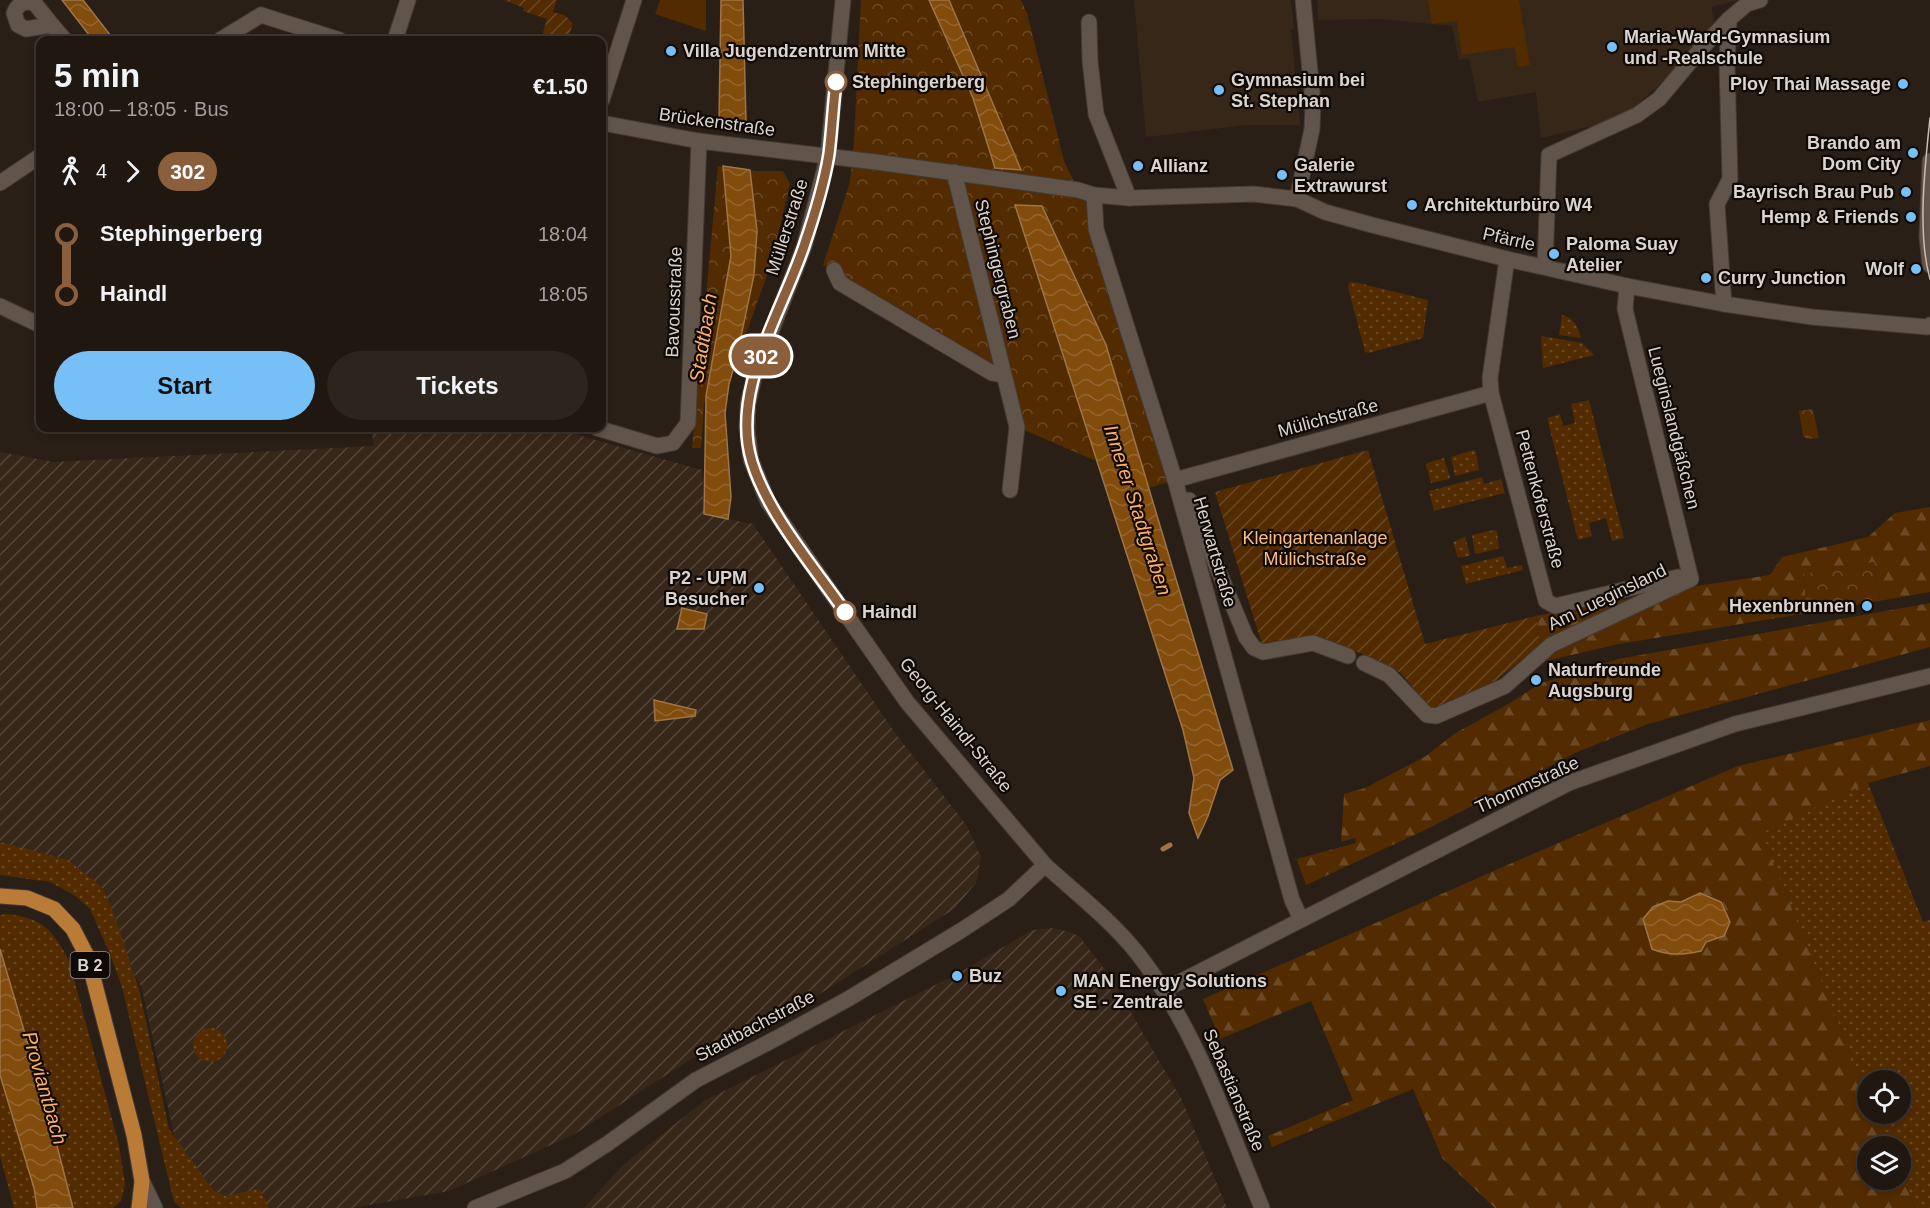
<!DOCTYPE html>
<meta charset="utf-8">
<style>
:root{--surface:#201710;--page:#2d241e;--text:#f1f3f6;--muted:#a29f9f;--line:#3d3630;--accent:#77c0f7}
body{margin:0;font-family:Arial,sans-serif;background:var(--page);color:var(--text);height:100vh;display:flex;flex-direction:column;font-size:22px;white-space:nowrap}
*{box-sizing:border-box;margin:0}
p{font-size:20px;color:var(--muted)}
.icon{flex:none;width:33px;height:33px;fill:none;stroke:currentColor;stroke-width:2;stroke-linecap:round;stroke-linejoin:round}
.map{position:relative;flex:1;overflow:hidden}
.drawer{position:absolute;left:36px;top:36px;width:570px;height:396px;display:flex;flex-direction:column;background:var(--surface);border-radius:12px;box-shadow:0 3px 9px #0003,0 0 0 2px var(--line)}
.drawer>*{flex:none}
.badge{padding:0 12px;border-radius:20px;font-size:21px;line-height:39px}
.buttons{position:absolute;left:1857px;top:1070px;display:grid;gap:12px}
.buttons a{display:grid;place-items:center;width:54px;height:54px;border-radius:50%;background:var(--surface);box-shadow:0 3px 9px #0003,0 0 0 2px var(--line);font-size:30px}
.map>.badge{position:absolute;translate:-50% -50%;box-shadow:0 0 0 3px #fff}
.legs{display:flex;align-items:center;gap:9px;height:66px;padding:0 18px;font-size:20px}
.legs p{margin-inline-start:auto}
.overview{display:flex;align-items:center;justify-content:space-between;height:102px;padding:0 18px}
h1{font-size:33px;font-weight:600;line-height:45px}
.cta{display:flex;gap:12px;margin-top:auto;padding:12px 18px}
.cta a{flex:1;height:69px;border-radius:36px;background:var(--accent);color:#111;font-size:24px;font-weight:600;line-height:69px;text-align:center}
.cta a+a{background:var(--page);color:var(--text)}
ul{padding:0 18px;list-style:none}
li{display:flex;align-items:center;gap:21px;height:60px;font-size:22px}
li i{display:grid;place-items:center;width:9px;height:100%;margin:0 8px;background:currentColor}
li i::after{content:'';width:15px;height:15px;margin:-8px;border:4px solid;border-radius:50%;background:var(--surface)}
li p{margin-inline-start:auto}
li:first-child i{background:linear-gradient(#0000 50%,currentColor 0)}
li:last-child i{background:linear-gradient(currentColor 50%,#0000 0)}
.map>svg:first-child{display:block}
.built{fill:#372719}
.industrial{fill:url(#industrial-furrows)}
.grass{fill:url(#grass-dots)}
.forest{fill:url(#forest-firs);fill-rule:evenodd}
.park{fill:url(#park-crowns)}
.garden{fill:url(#garden-furrows)}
.pitch{fill:#522b00}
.water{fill:url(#water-waves);stroke:#9d7547;stroke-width:1.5}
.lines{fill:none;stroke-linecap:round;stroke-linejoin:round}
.stream{stroke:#9d7547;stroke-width:5}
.minor-casing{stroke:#423a34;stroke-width:17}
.tertiary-casing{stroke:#423a34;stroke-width:17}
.secondary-casing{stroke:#423a34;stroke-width:17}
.primary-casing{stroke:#423a34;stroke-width:17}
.minor{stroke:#61544a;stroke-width:15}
.tertiary{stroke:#61544a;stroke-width:15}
.secondary{stroke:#61544a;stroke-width:15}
.primary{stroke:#ba7b36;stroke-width:15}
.tram{stroke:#c6beb7;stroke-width:1.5}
.line-1-casing{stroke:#fff;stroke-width:14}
.line-1{stroke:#8b5e3c;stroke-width:9}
.poi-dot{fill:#77c0f7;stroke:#0f0a06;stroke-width:2}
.stop-1-dot{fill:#fff;stroke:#8b5e3c;stroke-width:3}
.labels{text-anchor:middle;stroke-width:4.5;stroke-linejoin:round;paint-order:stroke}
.shield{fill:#0f0a06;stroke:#9e9792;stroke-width:1.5}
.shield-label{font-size:16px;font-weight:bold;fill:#dcd4ce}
.poi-label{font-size:18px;font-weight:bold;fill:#dcd4ce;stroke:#0f0a06;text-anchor:start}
.stop-label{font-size:18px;font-weight:bold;fill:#dcd4ce;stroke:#0f0a06;text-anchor:start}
.street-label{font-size:18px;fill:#dcd4ce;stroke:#0f0a06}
.park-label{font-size:18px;fill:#fcbb81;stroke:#0f0a06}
.water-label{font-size:20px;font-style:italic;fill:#ffae62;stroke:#0f0a06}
</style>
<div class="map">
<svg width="1930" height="1208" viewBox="0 0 1930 1208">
<defs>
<pattern id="industrial-furrows" width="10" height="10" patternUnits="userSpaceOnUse" patternTransform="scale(1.5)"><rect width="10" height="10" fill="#372719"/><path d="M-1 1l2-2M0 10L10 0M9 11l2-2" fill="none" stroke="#534539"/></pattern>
<pattern id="grass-dots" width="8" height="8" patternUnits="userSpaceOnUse" patternTransform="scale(1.5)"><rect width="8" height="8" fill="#522b00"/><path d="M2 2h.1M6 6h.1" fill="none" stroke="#6a4924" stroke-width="1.8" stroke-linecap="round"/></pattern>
<pattern id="forest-firs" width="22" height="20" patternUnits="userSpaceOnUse" patternTransform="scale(1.5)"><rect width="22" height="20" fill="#522b00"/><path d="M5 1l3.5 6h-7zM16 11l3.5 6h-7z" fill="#6a4924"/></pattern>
<pattern id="park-crowns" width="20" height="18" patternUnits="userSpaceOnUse" patternTransform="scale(1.5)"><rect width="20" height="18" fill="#522b00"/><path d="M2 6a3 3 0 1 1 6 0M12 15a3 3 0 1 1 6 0" fill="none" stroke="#6a4924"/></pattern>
<pattern id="garden-furrows" width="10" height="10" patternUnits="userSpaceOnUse" patternTransform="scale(1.5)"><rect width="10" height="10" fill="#522b00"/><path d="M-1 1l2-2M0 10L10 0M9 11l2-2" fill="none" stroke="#6a4924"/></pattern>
<pattern id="water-waves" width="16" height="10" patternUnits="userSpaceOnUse" patternTransform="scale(1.5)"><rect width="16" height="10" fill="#824c0d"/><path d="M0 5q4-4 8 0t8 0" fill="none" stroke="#93652f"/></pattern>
</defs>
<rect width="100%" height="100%" fill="#2a1f16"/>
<g class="built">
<polygon points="1134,0 1291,0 1294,29 1291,29 1300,125 1248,125 1146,137"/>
<polygon points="1317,0 1740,0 1711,7 1715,23 1676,69 1631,111 1592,126 1541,138 1536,92 1478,102 1469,58 1459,60 1452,26 1382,19 1318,20"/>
</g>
<g class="industrial">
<polygon points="371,428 553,428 702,470 704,514 753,524 893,730 967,826 981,857 976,883 954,909 785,1016 691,1059 573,1135 449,1191 352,1208 228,1208 184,1180 142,989 100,904 55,873 0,871 0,452 53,462 374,446"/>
<polygon points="1052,928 1066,931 1079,936 1109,975 1182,1100 1227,1208 584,1208 622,1166 704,1101 959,973 1032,930"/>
</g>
<g class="grass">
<polygon points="1354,282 1428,300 1423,338 1369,353 1365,352 1348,287 1349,283"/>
<path d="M1562 315C1574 318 1578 327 1581 338L1559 335Z"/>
<polygon points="1541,336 1582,343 1594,355 1543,368"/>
<polygon points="1589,400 1624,538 1612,541 1606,518 1589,523 1592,536 1578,540 1547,418 1560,414 1563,426 1575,423 1571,404"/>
<polygon points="1474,450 1476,452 1479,470 1455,476 1451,457"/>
<polygon points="1444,458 1450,477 1449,479 1431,483 1426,465 1427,463"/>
<polygon points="1482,477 1484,484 1501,479 1505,493 1434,511 1429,491"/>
<polygon points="1494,530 1497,532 1499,548 1477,554 1475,553 1472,535"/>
<polygon points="1465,537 1470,554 1469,556 1458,558 1453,542"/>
<polygon points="1503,556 1507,568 1522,565 1523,570 1466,584 1461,566"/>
<polygon points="1868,783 1923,922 1930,920 1930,1208 1915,1208 1901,1173 1900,1146 1889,1146 1876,1113 1900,1113 1900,1080 1868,1080 1867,1093 1760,832"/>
<polygon points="0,842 68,860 102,887 115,917 139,989 169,1129 213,1190 225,1196 260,1189 269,1208 181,1208 174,1202 122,987 110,954 90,909 74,895 50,882 0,875"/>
<path d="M7 914C43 918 53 930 69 961L119 1145 125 1183 121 1201 113 1208H73L50 1119 0 949V915Z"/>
<circle cx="210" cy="1045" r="17"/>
<polygon points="0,1075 34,1188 37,1208 14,1208 0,1156"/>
</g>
<g class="forest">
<polygon points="1930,507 1930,592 1879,601 1874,562 1803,575 1808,613 1619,644 1511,669 1540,645 1536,616 1703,585 1770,575 1782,557 1868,537 1895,513"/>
<polygon points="1930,603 1930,647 1648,724 1577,752 1425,830 1306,885 1297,860 1293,860 1356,843 1355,838 1341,842 1344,794 1365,788 1426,756 1454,734 1510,703 1541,683 1618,659"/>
<path d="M1930 720V766L1868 783 1761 833 1867 1093 1868 1113H1876L1889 1146H1868V1179H1900L1901 1173 1915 1208H1495L1442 1158 1413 1089 1272 1147 1268 1136 1353 1100 1311 1001 1220 1039 1203 999 1505 866 1738 766ZM1700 893 1724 936 1706 942 1701 951C1685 955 1668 956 1652 949L1643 919 1653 907 1668 901 1681 902Z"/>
</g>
<g class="park">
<polygon points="861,0 1021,0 1027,13 1064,161 1078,190 1094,195 1175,480 1149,488 1106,345 1042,206 1015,205 1096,461 1017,427 1003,375 840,283 834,270 823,265 849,185 853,159"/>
<polygon points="718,166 755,171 783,171 790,184 771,264 741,348 713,363 704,404 701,448 692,448"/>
<polygon points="1813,409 1819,438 1807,439 1803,436 1799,411"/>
<polygon points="1874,562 1879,601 1808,613 1803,574"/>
</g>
<g class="garden">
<polygon points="504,0 557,0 553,12 565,15 573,24 567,40 541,39 547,19 523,11 524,8"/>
<polygon points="1368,450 1425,644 1536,616 1540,645 1495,681 1432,711 1401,673 1371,657 1315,637 1263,648 1215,492"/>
</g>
<g class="pitch">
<polygon points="660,0 706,0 706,31 655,14"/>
<polygon points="1428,0 1519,0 1530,65 1518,67 1514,47 1462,55 1457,21 1432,24"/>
</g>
<g class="water">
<polygon points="62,0 83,0 114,40 93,40"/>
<polygon points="721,0 743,0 746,123 719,119"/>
<polygon points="929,0 949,0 1021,170 995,168 973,98"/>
<polygon points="723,166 750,170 757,231 754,275 736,360 729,384 725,413 731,497 728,519 704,514 706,396 731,256"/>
<polygon points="1015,205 1042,206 1106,345 1233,770 1220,780 1208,816 1198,838 1189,813 1194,778 1183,730"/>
<polygon points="682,608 707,614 704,629 677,629"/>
<polygon points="654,700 696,710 695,716 655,721"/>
<path d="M1700 893 1721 902 1730 922 1724 936 1706 942 1701 951C1685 955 1668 956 1652 949L1643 919 1653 907 1668 901 1681 902Z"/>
<polygon points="0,949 50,1119 73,1208 37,1208 34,1188 0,1075"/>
</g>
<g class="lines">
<polyline class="stream" points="1163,849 1170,845"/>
<defs>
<g id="minor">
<path d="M32 0 52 25 26 29 18 25 14 13C18 3 26 0 35 4"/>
<polyline points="261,15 340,40"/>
<polyline points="1089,22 1090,61 1096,114 1129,198"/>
<polyline points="52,25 65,40"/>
<polyline points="220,40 261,15"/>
<polyline points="395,40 408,0"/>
<polyline points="602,100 634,0"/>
<polyline points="602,123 699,141 876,162 1078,190 1094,195 1129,198 1253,194 1297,199 1325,212 1372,225 1507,259 1627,286 1724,304 1812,317 1927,327 1930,325"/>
<polyline points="1930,161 1927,237 1930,265"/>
<polyline points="954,172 1017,427 1010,490"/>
<polyline points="0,183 40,156"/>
<polyline points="1094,195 1096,229 1175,480 1292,900 1301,919"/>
<polyline points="1297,199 1312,129 1313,102 1303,0"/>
<polyline points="1507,259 1490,378 1491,393 1546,601 1555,606 1678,577"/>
<polyline points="1545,267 1549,155 1637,115 1659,99 1700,50 1729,19 1747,4 1760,0"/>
<polyline points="834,270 840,283 992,373 1003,375"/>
<polyline points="1724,304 1717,204 1730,179 1727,64 1729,19"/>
<polyline points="0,306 40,325"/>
<polyline points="597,428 657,446 673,443 688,423 699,141"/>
<polyline points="1175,480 1491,393"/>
<polyline points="1189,500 1246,637 1254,648 1263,652 1313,643 1348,656"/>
<polyline points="1364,663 1389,675 1427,715 1436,716 1505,686 1551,645 1691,579 1625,309 1627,286"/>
</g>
<g id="tertiary">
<polyline points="843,0 828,156 804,247 755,373 748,404 747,429 751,460 768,502 907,702 1045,865"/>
<polyline points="1164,990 1569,783 1735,724 1930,676"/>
</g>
<g id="secondary">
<polyline points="142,1181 155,1208"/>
<path d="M475 1208 565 1171 607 1144 696 1080 777 1038 848 999 962 930 1009 899 1045 865C1076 893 1112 921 1138 954 1196 1028 1226 1121 1262 1208"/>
</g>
<polyline id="primary" points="0,896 27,898 54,909 73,929 88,958 134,1135 142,1181 139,1208"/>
</defs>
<use href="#minor" class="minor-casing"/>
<use href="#tertiary" class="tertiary-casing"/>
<use href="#secondary" class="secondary-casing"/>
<use href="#primary" class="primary-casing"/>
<use href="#minor" class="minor"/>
<use href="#tertiary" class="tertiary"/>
<use href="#secondary" class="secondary"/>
<use href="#primary" class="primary"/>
<path class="tram" d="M1930 118C1925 166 1917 233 1930 279"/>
</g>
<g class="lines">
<defs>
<path id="line-1" d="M836 82C833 106 832 130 829 154 824 185 814 217 804 246 782 312 730 391 752 462 768 514 814 567 845 612"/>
</defs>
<use href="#line-1" class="line-1-casing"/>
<use href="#line-1" class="line-1"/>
</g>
<g class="poi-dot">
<circle cx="1612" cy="47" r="6"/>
<circle cx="671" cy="51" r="6"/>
<circle cx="1903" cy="84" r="6"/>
<circle cx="1219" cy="90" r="6"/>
<circle cx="1913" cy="153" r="6"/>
<circle cx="1138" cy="166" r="6"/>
<circle cx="1282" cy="175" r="6"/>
<circle cx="1906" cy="192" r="6"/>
<circle cx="1412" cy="205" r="6"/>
<circle cx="1911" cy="217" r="6"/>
<circle cx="1554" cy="254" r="6"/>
<circle cx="1916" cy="269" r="6"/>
<circle cx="1706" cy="278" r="6"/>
<circle cx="759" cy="588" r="6"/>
<circle cx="1867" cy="606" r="6"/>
<circle cx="1536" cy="680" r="6"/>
<circle cx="957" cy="976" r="6"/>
<circle cx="1061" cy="991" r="6"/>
</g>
<g class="stop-1-dot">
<circle cx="836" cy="82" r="10"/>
<circle cx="845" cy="612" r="10"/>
</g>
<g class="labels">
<rect class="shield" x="70.5" y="952" width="39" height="26" rx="4.5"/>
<g class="shield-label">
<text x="90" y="971">B 2</text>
</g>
<g class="poi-label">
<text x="1624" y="43">Maria-Ward-Gymnasium<tspan x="1624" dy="21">und -Realschule</tspan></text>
<text x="683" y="57">Villa Jugendzentrum Mitte</text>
<text x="1231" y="86">Gymnasium bei<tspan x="1231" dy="21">St. Stephan</tspan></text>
<text x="1891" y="90" text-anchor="end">Ploy Thai Massage</text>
<text x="1901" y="149" text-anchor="end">Brando am<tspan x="1901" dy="21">Dom City</tspan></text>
<text x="1294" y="171">Galerie<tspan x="1294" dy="21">Extrawurst</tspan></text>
<text x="1150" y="172">Allianz</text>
<text x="1894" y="198" text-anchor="end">Bayrisch Brau Pub</text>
<text x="1424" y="211">Architekturbüro W4</text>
<text x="1899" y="223" text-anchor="end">Hemp &amp; Friends</text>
<text x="1566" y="250">Paloma Suay<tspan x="1566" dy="21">Atelier</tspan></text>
<text x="1904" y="275" text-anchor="end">Wolf</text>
<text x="1718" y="284">Curry Junction</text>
<text x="747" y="584" text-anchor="end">P2 - UPM<tspan x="747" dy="21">Besucher</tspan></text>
<text x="1855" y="612" text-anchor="end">Hexenbrunnen</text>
<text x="1548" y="676">Naturfreunde<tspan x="1548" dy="21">Augsburg</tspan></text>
<text x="969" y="982">Buz</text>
<text x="1073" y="987">MAN Energy Solutions<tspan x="1073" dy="21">SE - Zentrale</tspan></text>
</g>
<g class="stop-label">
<text x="852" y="88">Stephingerberg</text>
<text x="862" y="618">Haindl</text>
</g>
<g class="street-label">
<text transform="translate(717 122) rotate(8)" y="6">Brückenstraße</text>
<text transform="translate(787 227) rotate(-72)" y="6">Müllerstraße</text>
<text transform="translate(1509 239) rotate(13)" y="6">Pfärrle</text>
<text transform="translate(998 269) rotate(76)" y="6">Stephingergraben</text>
<text transform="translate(674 302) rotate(-88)" y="6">Bavousstraße</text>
<text transform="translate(1328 418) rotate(-15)" y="6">Mülichstraße</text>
<text transform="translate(1674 428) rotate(76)" y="6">Lueginslandgäßchen</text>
<text transform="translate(1540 499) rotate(75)" y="6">Pettenkoferstraße</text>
<text transform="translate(1215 552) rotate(74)" y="6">Herwartstraße</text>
<text transform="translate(1607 597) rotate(-26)" y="6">Am Lueginsland</text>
<text transform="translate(956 725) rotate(51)" y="6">Georg-Haindl-Straße</text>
<text transform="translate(1527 785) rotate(-25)" y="6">Thommstraße</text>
<text transform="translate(755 1026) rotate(-28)" y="6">Stadtbachstraße</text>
<text transform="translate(1234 1090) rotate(67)" y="6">Sebastianstraße</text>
</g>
<g class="park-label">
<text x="1315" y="544">Kleingartenanlage<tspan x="1315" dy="21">Mülichstraße</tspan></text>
</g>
<g class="water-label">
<text transform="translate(703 338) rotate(-81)" y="7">Stadtbach</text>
<text transform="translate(1138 510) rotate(72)" y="7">Innerer Stadtgraben</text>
<text transform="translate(45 1088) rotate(74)" y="7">Proviantbach</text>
</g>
</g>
</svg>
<div class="buttons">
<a><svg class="icon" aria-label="locate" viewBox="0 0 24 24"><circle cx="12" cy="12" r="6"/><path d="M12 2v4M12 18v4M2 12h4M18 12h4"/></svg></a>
<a><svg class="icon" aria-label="layers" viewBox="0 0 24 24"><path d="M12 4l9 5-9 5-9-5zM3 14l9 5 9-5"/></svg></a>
</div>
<b class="badge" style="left:761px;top:356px;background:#8b5e3c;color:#fff">302</b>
<section class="drawer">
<div class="overview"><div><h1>5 min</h1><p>18:00 – 18:05 · Bus</p></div><b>€1.50</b></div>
<div class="legs"><svg class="icon" aria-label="walk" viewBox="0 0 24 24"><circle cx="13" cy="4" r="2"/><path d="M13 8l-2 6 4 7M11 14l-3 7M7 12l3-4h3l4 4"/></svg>4<svg class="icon" aria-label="forward" viewBox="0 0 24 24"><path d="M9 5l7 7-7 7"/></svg><b class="badge" style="background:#8b5e3c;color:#fff">302</b></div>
<ul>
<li><i style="color:#8b5e3c"></i><b>Stephingerberg</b><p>18:04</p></li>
<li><i style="color:#8b5e3c"></i><b>Haindl</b><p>18:05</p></li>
</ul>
<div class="cta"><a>Start</a><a>Tickets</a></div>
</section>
</div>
